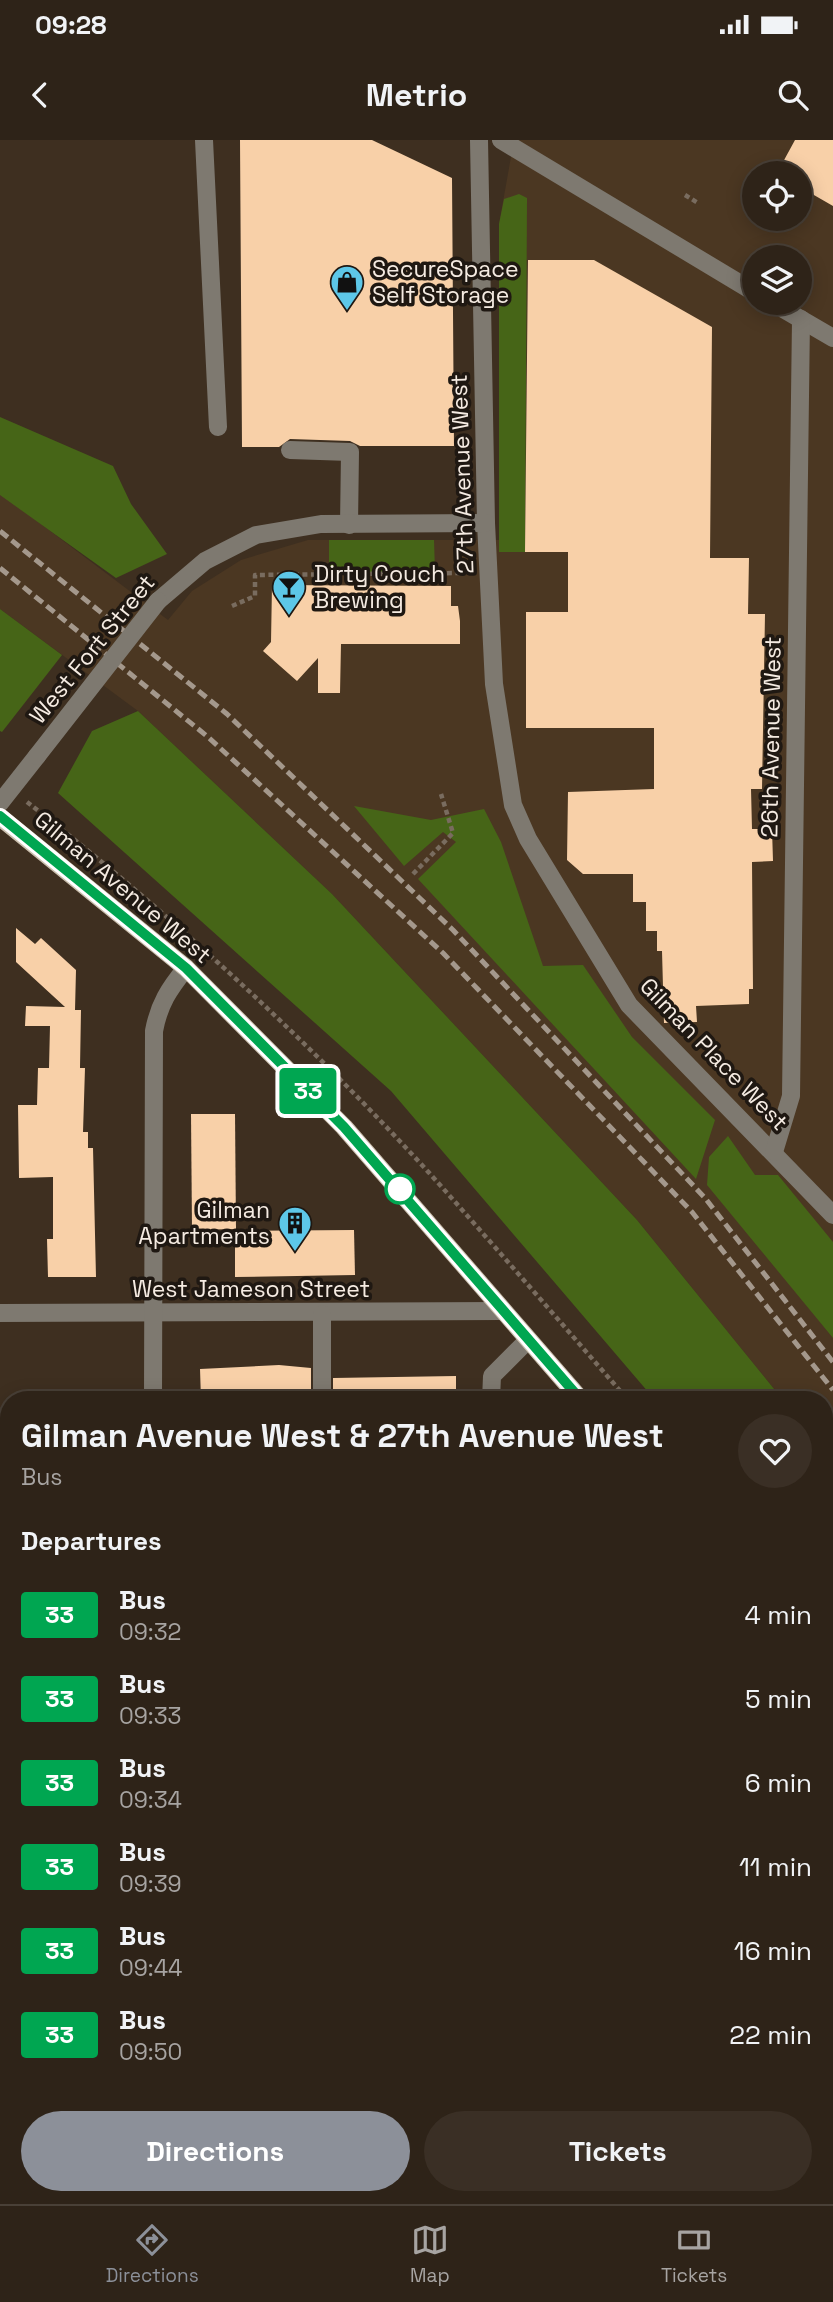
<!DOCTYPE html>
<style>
:root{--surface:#2e2318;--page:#3a2f25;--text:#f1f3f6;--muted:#a7a4a2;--line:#494037;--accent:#8c9099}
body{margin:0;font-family:"Space Grotesk",sans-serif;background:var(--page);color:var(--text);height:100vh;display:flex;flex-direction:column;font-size:26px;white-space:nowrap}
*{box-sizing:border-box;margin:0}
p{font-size:23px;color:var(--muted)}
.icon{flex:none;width:38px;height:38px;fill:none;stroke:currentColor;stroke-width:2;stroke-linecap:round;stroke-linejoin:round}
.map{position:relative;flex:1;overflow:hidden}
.drawer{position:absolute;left:0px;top:1251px;width:833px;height:814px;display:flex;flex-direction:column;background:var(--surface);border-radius:28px 28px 0 0;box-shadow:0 4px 18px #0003,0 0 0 2px var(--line)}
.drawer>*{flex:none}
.badge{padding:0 14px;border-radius:5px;font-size:24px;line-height:46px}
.controls{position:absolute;left:742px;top:21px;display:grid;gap:14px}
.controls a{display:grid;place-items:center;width:70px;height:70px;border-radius:50%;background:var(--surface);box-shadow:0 4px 18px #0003,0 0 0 2px var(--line);font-size:35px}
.map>.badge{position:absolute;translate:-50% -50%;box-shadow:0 0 0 4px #fff}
h2{padding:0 21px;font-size:26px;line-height:63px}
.round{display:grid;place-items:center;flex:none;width:74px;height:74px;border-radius:37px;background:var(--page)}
.headline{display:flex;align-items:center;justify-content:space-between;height:119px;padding:0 21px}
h1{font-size:33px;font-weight:700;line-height:52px}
.primary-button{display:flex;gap:14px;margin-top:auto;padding:14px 21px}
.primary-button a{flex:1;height:80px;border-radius:42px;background:var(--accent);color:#fff;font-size:28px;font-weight:700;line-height:80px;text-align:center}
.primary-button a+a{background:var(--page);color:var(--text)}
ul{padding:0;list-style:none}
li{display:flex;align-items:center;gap:21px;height:84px;padding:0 21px}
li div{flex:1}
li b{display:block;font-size:26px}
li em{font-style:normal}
li .badge{min-width:77px;font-weight:700;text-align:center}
.status{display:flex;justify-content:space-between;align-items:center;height:49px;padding:0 35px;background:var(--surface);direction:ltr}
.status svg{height:19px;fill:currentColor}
header{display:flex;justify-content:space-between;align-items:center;height:91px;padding:0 21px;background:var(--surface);font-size:32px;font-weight:700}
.tabs{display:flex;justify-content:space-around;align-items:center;height:98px;border-top:2px solid var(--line);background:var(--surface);font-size:19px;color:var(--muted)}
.tabs a{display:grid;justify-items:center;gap:4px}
.tabs .active{color:var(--accent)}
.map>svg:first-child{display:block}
.built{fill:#4b3722;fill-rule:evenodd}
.green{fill:#466517}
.building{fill:#f8d0a8}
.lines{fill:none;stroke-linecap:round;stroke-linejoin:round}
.path{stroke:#796c5f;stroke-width:4.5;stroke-dasharray:5 3.5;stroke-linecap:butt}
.minor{stroke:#7e7970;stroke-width:18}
.major{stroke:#cabfad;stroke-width:18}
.rail{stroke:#a4988c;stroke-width:5;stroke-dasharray:10 5;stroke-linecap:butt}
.minor-bridge{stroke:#7e7970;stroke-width:18}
.line-casing{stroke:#fff;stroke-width:16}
.line{stroke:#00a651;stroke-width:10}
.stop-dot{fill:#fff;stroke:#00a651;stroke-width:3.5}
.labels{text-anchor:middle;stroke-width:7;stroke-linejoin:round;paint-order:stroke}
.poi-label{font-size:23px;fill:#f5ebe2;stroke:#1f1812;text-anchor:start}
.street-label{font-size:23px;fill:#f5ebe2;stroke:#1f1812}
</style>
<div class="status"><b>09:28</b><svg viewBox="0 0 49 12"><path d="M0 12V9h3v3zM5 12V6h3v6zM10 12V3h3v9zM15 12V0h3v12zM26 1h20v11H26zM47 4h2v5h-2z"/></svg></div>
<header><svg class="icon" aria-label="back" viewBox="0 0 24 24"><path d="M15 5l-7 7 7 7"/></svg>Metrio<svg class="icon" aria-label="search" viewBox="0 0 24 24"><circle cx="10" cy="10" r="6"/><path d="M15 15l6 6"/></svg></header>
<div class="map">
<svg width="833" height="2064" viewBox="0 0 833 2064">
<rect width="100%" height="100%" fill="#3e2f20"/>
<g class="built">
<path d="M514 0H833V1322L824 1311V1260H783L637 1080 332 754 138 571 0 469V353L168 480 192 451 241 420 308 400H499V84ZM754 33H800V79H754ZM754 117H800V163H754Z"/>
<rect x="502" y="2056" width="275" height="8"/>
</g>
<g class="green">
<polygon points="519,54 527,58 525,412 499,412 499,84 504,59"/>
<polygon points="0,277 113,326 131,364 167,414 116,438 0,355"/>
<polygon points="329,400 434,400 435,432 329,433"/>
<polygon points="0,469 62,515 2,592 0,591"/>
<polygon points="138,571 332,754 637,1080 783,1260 655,1260 391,951 58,653 92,591"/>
<polygon points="354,666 431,680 484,669 501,702 543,826 583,825 632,897 715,980 696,1039 418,739 456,702 443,692 404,726"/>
<polygon points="728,996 755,1035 778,1035 833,1102 833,1198 707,1045 709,1017"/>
<polygon points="824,1311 833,1322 833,1469 824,1458"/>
</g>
<g class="building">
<polygon points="240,0 372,0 452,38 454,306 360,306 350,301 290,299 279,307 242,307"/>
<polygon points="795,0 833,0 833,66 800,47 800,33 777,33"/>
<polygon points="528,120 594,120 712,187 710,418 749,418 748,474 765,474 762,649 751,649 752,689 772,689 773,721 752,722 753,849 749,849 749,864 696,866 697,882 664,883 662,811 657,811 657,791 646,791 646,762 633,762 633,734 583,734 567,720 568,652 654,649 654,588 526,588 526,472 568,472 568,412 525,412"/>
<polygon points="272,445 451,446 451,466 458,466 460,481 460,504 341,504 340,553 318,553 318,518 297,541 263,511 271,502"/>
<polygon points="16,788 35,804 41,798 76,830 75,870 81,870 80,928 85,928 83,992 88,992 88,1008 93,1008 96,1137 48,1137 47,1099 53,1099 53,1037 19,1038 18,965 37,965 38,928 49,928 50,886 25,886 26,866 65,867 16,822"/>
<polygon points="191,974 235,974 236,1089 192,1090"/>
<polygon points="354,1090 355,1135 235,1137 235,1091"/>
<polygon points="279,1225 311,1228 311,1260 201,1260 200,1229"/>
<polygon points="456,1236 456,1260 333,1260 333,1238"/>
</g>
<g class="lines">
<g class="path">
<polyline points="685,55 698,63"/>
<polyline points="232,466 255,456 255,435 460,433"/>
<path d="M27 662C172 775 308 900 432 1036 498 1110 563 1185 628 1260"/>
<polyline points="413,734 453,693 441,654"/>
<polyline points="0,1343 9,1343"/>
<polyline points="824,1492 833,1503"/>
</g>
<g class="minor">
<polyline points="204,0 218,287"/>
<polyline points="479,0 486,383 494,544 513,665 528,699 629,865 833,1075"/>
<polyline points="501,0 754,152"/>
<polyline points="773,163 833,198"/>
<polyline points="290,310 350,312 349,385"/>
<polyline points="158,461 205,421 256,395 321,384 486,383"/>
<polyline points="0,663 37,616"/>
<polyline points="774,1012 791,956 801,179"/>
<polyline points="0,1173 502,1171"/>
<polyline points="322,1174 322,1260"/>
<path d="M153 1260 154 891C159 864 169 849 186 828"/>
<polyline points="491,1260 492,1236 528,1200"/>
<polyline points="824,1575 833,1567"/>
<polyline points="0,1914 9,1914"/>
<polyline points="824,1921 833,1921"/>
<polyline points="824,1987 833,1998"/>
<polyline points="305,2056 306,2064"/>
<polyline points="809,2056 809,2064"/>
<polyline points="142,2064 142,2056"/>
<polyline points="474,2064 474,2056"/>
</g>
<g class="major">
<polyline points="0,677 186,828 344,987 581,1260"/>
<polyline points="824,1535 833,1545"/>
</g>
<g class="rail">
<polyline points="0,391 227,574 453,790 705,1058 833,1222"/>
<polyline points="0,428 208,597 443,813 692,1072 833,1250"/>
</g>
<polyline class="minor-bridge" points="37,616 158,461"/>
</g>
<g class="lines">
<defs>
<polyline id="line" points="0,676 186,828 344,987 581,1260"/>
</defs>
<use href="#line" class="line-casing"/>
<use href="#line" class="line"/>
</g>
<defs>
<symbol id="shop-pin" viewBox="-11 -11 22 30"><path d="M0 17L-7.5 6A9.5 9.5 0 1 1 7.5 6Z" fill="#5dc7e8" stroke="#1f1812"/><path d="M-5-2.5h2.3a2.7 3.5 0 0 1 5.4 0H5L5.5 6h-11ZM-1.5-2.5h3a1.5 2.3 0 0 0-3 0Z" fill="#111"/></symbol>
<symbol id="bar-pin" viewBox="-11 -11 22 30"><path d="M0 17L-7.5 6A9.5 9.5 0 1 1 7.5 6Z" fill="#5dc7e8" stroke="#1f1812"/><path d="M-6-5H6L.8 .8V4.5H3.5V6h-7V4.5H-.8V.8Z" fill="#111"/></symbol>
<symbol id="building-pin" viewBox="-11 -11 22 30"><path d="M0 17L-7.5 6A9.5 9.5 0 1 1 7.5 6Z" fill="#5dc7e8" stroke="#1f1812"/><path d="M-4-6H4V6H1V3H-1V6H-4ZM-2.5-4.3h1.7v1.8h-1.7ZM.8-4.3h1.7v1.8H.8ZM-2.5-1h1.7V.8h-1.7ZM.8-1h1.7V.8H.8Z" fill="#111"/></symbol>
</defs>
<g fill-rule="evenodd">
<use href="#shop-pin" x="328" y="123" width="38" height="52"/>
<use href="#bar-pin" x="270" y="428" width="38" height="52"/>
<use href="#building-pin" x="276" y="1064" width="38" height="52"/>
</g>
<circle class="stop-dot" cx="400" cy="1049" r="14"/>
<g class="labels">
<g class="poi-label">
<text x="372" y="137">SecureSpace<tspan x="372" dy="26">Self Storage</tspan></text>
<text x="314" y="442">Dirty Couch<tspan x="314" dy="26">Brewing</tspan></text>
<text x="270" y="1078" text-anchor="end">Gilman<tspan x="270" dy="26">Apartments</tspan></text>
</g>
<g class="street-label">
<text transform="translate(462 334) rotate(-92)" y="8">27th Avenue West</text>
<text transform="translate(92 509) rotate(-51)" y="8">West Fort Street</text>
<text transform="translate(771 597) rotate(-89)" y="8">26th Avenue West</text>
<text transform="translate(123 747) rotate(40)" y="8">Gilman Avenue West</text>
<text transform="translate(714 914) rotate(46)" y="8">Gilman Place West</text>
<text x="251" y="1157">West Jameson Street</text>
</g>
</g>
</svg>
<div class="controls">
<a><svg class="icon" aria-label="locate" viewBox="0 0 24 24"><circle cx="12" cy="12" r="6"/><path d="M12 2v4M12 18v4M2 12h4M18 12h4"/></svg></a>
<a><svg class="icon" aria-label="layers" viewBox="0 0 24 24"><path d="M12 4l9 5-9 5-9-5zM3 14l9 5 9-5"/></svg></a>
</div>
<b class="badge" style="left:308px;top:951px;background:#00a651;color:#fff">33</b>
<section class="drawer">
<div class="headline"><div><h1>Gilman Avenue West &amp; 27th Avenue West</h1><p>Bus</p></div><a class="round"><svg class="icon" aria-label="heart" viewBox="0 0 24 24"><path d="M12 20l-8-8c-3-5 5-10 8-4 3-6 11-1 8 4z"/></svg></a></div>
<h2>Departures</h2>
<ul>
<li><span class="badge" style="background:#00a651;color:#fff">33</span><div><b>Bus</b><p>09:32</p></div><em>4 min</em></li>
<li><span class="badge" style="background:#00a651;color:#fff">33</span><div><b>Bus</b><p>09:33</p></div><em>5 min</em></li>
<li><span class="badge" style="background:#00a651;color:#fff">33</span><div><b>Bus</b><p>09:34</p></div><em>6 min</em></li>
<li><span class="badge" style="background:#00a651;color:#fff">33</span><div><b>Bus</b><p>09:39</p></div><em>11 min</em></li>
<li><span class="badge" style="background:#00a651;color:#fff">33</span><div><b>Bus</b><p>09:44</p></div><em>16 min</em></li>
<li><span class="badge" style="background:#00a651;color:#fff">33</span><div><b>Bus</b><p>09:50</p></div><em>22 min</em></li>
</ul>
<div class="primary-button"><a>Directions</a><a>Tickets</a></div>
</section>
</div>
<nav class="tabs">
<a class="active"><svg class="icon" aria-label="directions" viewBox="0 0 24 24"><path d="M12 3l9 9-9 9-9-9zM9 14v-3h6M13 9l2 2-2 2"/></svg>Directions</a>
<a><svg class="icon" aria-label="map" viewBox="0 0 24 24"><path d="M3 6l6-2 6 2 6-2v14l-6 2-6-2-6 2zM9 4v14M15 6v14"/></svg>Map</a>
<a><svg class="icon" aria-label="tickets" viewBox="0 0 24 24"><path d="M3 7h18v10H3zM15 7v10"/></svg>Tickets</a>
</nav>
